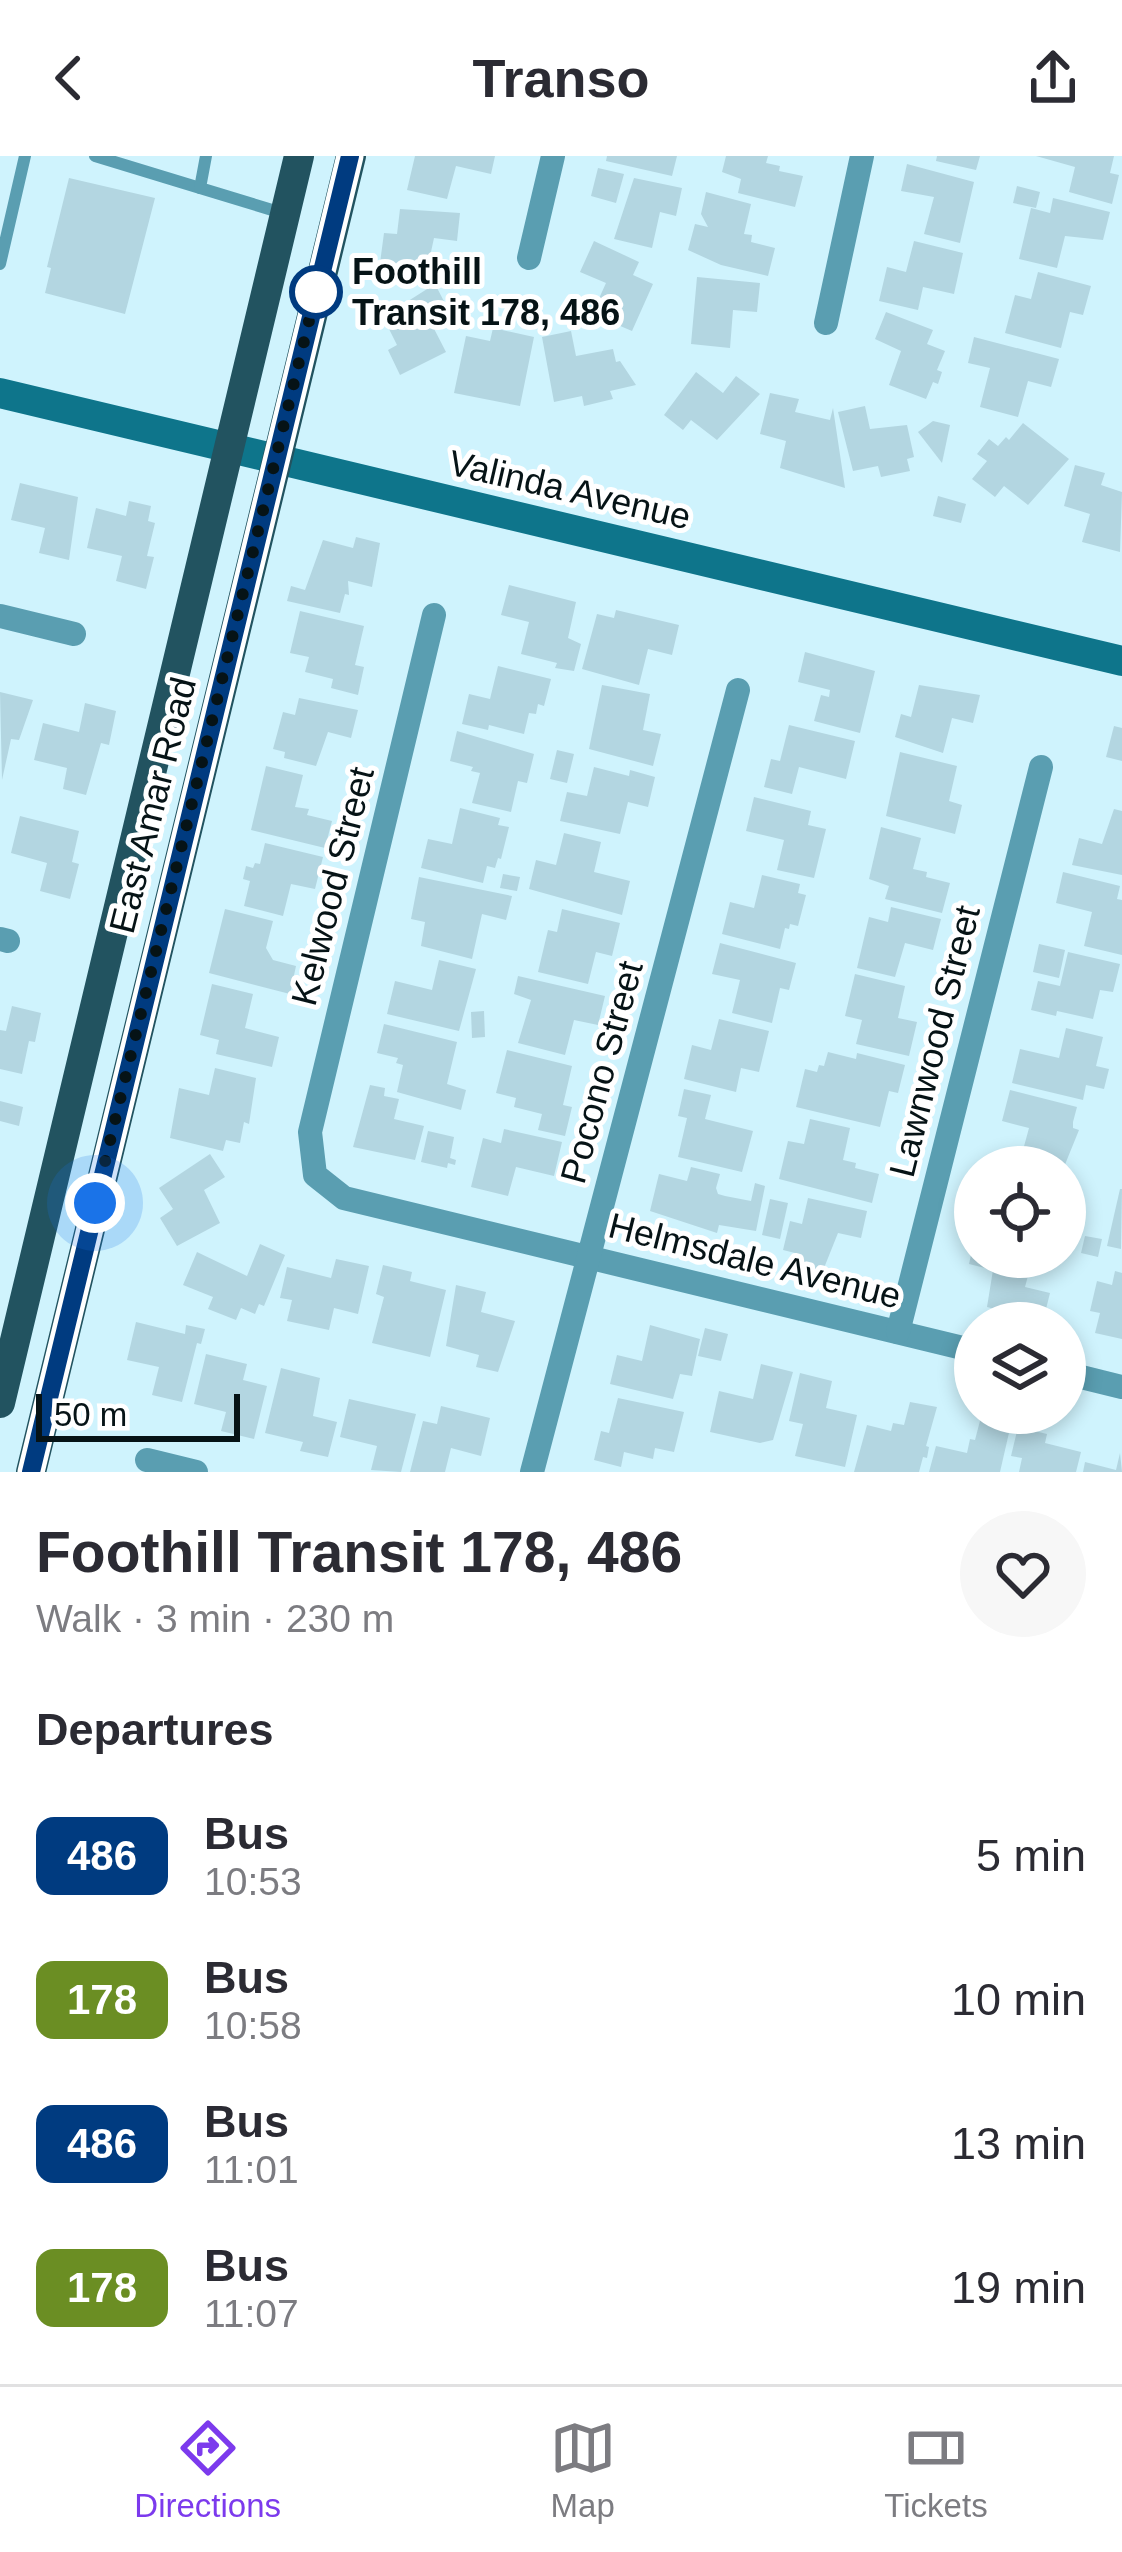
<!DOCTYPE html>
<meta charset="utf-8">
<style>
:root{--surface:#fff;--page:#f7f7f7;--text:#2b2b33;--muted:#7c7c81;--line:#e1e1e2;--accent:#7c3aed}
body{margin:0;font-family:Helvetica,sans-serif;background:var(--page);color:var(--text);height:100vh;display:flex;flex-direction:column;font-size:45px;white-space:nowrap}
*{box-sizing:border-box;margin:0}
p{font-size:39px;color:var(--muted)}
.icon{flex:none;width:66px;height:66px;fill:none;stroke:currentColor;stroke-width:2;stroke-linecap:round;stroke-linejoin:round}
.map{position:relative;height:1316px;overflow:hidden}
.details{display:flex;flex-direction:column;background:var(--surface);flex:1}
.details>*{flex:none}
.badge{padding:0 24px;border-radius:18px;font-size:42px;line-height:78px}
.fabs{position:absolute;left:954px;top:990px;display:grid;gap:24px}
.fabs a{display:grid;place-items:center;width:132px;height:132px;border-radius:50%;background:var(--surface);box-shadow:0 6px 18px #0003;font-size:60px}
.scale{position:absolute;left:36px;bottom:30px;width:204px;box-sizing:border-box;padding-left:12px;border:6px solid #061316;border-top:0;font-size:33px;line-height:42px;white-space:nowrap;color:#061316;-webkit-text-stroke:9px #fff;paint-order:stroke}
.you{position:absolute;width:60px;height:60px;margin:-30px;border:9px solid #fff;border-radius:50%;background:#1a73e8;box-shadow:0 0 0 18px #1a73e833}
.map>.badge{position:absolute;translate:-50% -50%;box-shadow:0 0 0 6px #fff}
h2{padding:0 36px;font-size:45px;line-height:108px}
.round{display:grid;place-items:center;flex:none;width:126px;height:126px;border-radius:63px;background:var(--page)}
.summary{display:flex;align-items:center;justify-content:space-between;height:204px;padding:0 36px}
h1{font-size:57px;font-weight:700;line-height:90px}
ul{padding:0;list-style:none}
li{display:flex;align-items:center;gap:36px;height:144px;padding:0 36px}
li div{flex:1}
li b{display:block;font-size:45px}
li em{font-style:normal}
li .badge{min-width:132px;font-weight:700;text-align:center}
header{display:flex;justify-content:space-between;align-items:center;height:156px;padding:0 36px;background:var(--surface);font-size:54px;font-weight:700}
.tabs{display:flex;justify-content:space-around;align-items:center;height:168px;border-top:3px solid var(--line);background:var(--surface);font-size:33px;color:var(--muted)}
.tabs a{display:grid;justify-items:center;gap:6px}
.tabs .current{color:var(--accent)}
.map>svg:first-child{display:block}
.building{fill:#b3d6e1}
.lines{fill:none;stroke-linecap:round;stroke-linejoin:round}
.lane{stroke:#5a9eb1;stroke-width:12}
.street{stroke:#5a9eb1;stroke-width:24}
.secondary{stroke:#0e758b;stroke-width:30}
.primary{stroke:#225360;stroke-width:30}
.line-casing{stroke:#fff;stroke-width:27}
.line{stroke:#003b80;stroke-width:18}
.walk{stroke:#061316;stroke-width:12;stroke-dasharray:0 21.6}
.stop-dot{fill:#fff;stroke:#003b80;stroke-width:6}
.labels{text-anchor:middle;stroke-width:10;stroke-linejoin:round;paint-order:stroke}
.stop-label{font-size:36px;font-weight:bold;fill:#061316;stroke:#fff;text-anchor:start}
.street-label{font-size:36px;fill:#061316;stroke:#fff}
</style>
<header><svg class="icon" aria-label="back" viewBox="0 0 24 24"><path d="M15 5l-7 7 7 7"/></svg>Transo<svg class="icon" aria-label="share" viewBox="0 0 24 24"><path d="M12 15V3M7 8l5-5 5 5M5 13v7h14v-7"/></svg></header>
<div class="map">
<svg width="1122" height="1316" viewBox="0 0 1122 1316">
<rect width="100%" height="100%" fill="#cff3fd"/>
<g class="building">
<polygon points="415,0 495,0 491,18 456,10 447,43 407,34"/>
<polygon points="607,0 677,0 672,20 606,5"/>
<polygon points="726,0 768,0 766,7 780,10 779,15 803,20 795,51 738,37 741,23 722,16"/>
<polygon points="937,0 980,0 976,14 936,5"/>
<polygon points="1036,0 1114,0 1110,17 1119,19 1112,48 1069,36 1075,11"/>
<polygon points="907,8 974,26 960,87 924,78 934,41 901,35"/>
<polygon points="598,12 624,18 616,47 591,40"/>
<polygon points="69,22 155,42 125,158 45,137 51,112 47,111"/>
<polygon points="634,22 682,32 676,60 660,56 652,92 614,83"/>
<polygon points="1017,30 1040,36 1036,52 1013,47"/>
<polygon points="706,36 751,48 744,78 752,79 751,86 775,92 768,120 721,109 688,94 695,68 708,71 701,58"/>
<polygon points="1053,42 1110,56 1103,84 1065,80 1057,112 1019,103 1031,52 1050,57"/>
<polygon points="400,53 460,57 457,85 434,82 426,119 393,114 394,109 380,107 384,77 397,78"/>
<polygon points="594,85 639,106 633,119 653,128 632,175 592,158 606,127 580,116"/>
<polygon points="914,85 963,97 954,138 923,131 918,154 879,145 887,111 906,116"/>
<polygon points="1038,116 1091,130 1083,159 1070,156 1061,192 1005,177 1015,139 1031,143"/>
<polygon points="697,121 760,127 757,156 733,154 730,192 691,188"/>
<polygon points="435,128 449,155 430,165 446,196 400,219 388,194 397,189 383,161"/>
<polygon points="886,156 933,174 927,188 945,195 937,214 942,216 938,228 933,226 926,243 889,229 901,195 875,183"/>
<polygon points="493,172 534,181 520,250 454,237 466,180 490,185"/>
<polygon points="571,175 576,200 613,193 616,206 620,205 636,229 610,235 613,243 584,250 582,240 554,246 542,181"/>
<polygon points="974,181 1059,203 1051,231 1028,225 1018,261 980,251 990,212 968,207"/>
<polygon points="696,216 723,237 736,220 760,238 717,284 691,264 683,274 664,259"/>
<polygon points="770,237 799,243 795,256 830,264 833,252 845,332 780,312 786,285 760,278"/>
<polygon points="865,250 870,273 907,269 914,301 907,303 910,315 881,321 878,310 853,315 838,256"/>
<polygon points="933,265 950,269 942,307 918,276"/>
<polygon points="1023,267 1069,303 1028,349 1004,330 995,341 972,323 987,305 977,298 989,283 998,290 1006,281 1009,284"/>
<polygon points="1075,309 1105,317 1101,329 1122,336 1120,396 1082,386 1090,358 1064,350"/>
<polygon points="20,327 78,341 69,404 39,397 45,372 11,364"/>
<polygon points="938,340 966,348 961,367 933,360"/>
<polygon points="129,345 151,350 148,365 155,367 147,400 154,401 146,433 116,425 122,400 87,392 96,352 126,360"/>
<polygon points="356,381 380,387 372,431 348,425 349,439 345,438 340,457 287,445 291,430 305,434 323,384 353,392"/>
<polygon points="509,429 576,446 568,482 581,488 574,515 555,512 557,507 521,498 529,466 501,459"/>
<polygon points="616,454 679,469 672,499 648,493 639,529 582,513 597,458 614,462"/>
<polygon points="300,455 364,470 355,509 364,511 358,539 331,532 333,523 305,516 309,501 290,497"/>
<polygon points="805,496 875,515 860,577 814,565 821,539 829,541 830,534 798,526"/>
<polygon points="498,510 551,523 544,550 538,548 536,558 529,557 524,578 489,569 488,574 462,568 469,538 490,543"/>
<polygon points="602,529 650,538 643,574 661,578 653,610 589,593"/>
<polygon points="919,529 980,539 973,567 952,562 943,597 895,581 901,558 911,561"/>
<polygon points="0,536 33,544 19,584 11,583 2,624"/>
<polygon points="299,542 358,554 351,582 328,576 316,610 284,602 285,596 273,593 283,556 295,559"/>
<polygon points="85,547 116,555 109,589 101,587 86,639 63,633 67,612 34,604 43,567 79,576"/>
<polygon points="789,569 855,585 846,623 799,611 792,638 764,631 771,603 780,605"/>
<polygon points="1114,570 1122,572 1122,605 1106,601"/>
<polygon points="457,575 534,598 527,627 518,625 511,656 472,647 480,617 471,615 473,611 450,605"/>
<polygon points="557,594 574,598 567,627 550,623"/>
<polygon points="900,596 957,610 949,645 962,649 955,678 886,660"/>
<polygon points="266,610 303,619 295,651 309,653 307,659 332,665 325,692 251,674"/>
<polygon points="594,611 629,620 630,614 655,621 648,651 628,646 620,678 560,665 567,636 587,640"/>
<polygon points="754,641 811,655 808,669 826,673 814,722 777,714 784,684 746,675"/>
<polygon points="460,652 500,662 498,669 509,671 501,703 498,702 495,712 487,710 483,727 421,712 428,683 452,688"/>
<polygon points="1114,653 1122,655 1122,719 1072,709 1079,682 1102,688"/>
<polygon points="20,660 79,675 72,706 79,708 70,743 40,735 47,707 11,697"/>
<polygon points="881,671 921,682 913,713 927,716 926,721 950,727 942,757 885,743 889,730 869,723"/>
<polygon points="564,677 601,686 594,716 630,725 622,759 529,733 536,704 556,709"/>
<polygon points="265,687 323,701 315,733 291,728 283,760 244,750 250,725 243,723 246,710 253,712 255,707 260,708"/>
<polygon points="1063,716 1120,730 1117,743 1122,744 1122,799 1084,790 1092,756 1056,747"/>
<polygon points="503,718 520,721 517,735 500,732"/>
<polygon points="762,719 800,728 798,737 806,739 798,770 790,768 789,773 785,772 780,793 722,778 730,746 754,752"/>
<polygon points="419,721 512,740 506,764 482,758 472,803 421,790 425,766 411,763"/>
<polygon points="891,751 941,763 933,794 905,787 895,821 857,812 869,761 888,766"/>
<polygon points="225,753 273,765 266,792 273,804 296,810 290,838 209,817"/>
<polygon points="562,753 620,767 612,800 596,796 588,828 538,816 548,774 557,776"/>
<polygon points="720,787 796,807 789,834 780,832 772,867 732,857 740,824 712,818"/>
<polygon points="1039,788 1065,794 1059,822 1033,816"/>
<polygon points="1068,796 1120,808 1113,836 1100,834 1093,863 1057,855 1056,860 1031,854 1038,825 1060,830"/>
<polygon points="439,804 476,813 459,875 387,858 395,825 432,834"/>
<polygon points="855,818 905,830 898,862 917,866 909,900 856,888 862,864 845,860"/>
<polygon points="518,820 605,840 598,869 574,864 565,899 518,887 531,844 514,838"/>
<polygon points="212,828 253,838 245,872 279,881 272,911 216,898 219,884 200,879"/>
<polygon points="12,850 41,857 35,886 29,885 22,918 0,913 0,874 6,875"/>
<polygon points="484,855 485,881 472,882 471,856"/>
<polygon points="719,863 769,875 759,916 741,912 736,936 684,923 692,889 711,894"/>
<polygon points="384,868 457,886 447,928 466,934 461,954 397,936 403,909 396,907 398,902 377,897"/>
<polygon points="1066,872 1103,881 1096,910 1109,913 1104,933 1086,929 1083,944 1012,927 1020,893 1059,902"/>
<polygon points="507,894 572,910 563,949 572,951 565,980 538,974 542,958 514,951 516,942 496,937"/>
<polygon points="828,896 856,903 857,897 905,909 898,937 889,935 880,971 796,951 805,913 817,916 819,909 824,910"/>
<polygon points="215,912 256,922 249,968 244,966 240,987 226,984 223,995 170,982 179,932 209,939"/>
<polygon points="370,929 385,932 384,940 399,943 394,963 424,970 415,1004 353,991"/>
<polygon points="684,933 711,939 705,963 753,975 742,1016 678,1001 687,962 678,960"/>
<polygon points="1010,934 1077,951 1073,966 1073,972 1079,974 1064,1011 1020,1005 1029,972 1002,965"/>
<polygon points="0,945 23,951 19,970 0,965"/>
<polygon points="810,963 850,972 843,1004 856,1007 855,1012 879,1018 872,1047 779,1023 788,985 804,988"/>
<polygon points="504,973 562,986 554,1020 516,1011 508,1040 471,1031 483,982 501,987"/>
<polygon points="428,975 454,981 450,1002 456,1004 455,1009 448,1007 447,1012 421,1006"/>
<polygon points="210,998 225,1021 204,1034 220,1067 177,1090 160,1062 173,1053 159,1032"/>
<polygon points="691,1011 720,1018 716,1032 718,1038 725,1040 751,1045 755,1027 765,1030 756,1075 719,1069 717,1077 650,1055 659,1018 687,1025"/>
<polygon points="1120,1033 1122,1033 1121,1093 1107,1090"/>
<polygon points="808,1042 867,1055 861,1082 838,1077 820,1122 792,1116 795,1097 783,1094 790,1065 802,1068"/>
<polygon points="770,1043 788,1047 780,1083 762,1079"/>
<polygon points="1085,1080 1102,1083 1098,1101 1081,1097"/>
<polygon points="260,1088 285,1099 264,1150 259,1148 255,1158 241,1152 236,1164 208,1153 213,1141 183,1129 197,1096 247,1120"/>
<polygon points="973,1090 975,1101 1033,1101 1025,1131 1050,1137 1043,1165 987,1151 993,1114 969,1108"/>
<polygon points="336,1103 369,1110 358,1158 334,1152 329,1174 287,1165 292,1144 280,1142 287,1111 331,1122"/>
<polygon points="383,1109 412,1116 410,1125 446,1134 430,1201 372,1187 384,1141 376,1138"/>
<polygon points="1115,1115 1122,1117 1122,1183 1095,1177 1100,1157 1090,1155 1097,1125 1112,1129"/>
<polygon points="456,1129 486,1136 481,1156 515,1165 498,1216 476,1211 479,1199 446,1190"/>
<polygon points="136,1166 185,1178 186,1169 205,1173 201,1188 197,1187 182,1246 152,1239 159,1211 127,1204"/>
<polygon points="650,1169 700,1183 692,1220 680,1218 673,1243 610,1228 617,1199 642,1205"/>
<polygon points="705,1172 728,1178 721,1205 698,1200"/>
<polygon points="206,1198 247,1208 243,1224 267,1230 254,1283 221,1275 226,1256 194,1248"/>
<polygon points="761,1208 793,1216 773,1284 760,1287 710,1276 719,1235 753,1243"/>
<polygon points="281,1212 320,1222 313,1260 337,1266 328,1301 300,1295 303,1286 265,1277"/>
<polygon points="800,1217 832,1225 826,1252 857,1259 845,1311 795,1300 803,1268 789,1265"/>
<polygon points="618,1242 684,1256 674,1296 655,1292 653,1303 624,1296 621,1311 594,1304 601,1275 609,1277"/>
<polygon points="349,1243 416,1258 401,1316 371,1314 377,1290 340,1281"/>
<polygon points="910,1246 937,1251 926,1290 929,1291 927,1302 923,1301 919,1316 854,1316 867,1269 891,1275 893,1267 904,1269"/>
<polygon points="441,1250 490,1262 481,1300 451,1292 445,1316 410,1316 423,1265 437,1268"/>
<polygon points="981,1261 1011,1268 1000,1316 929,1316 936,1290 967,1297 970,1283 975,1284"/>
<polygon points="1018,1271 1047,1278 1045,1287 1081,1296 1076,1316 1019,1316 1022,1302 1011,1300"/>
<polygon points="1120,1297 1122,1316 1083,1316 1085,1306 1116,1314"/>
</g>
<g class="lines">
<g class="lane">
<polyline points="95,0 200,32"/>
<polyline points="206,0 200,32 282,57"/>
<polyline points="0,108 25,0"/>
</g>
<g class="street">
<polyline points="529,102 553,0"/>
<polyline points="826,167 862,0"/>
<polyline points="434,459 310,976 315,1019 344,1042 975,1195"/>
<polyline points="0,460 74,478"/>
<polyline points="0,783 8,785"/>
<polyline points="898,1176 1041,611"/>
<polyline points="1065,1217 1122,1231"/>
<polyline points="147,1304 196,1316"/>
<polyline points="532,1316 738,534"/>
</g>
<polyline class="secondary" points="0,237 1122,505"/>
<g class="primary">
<polyline points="0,1247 299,0"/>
<polyline points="31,1316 351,0"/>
</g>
</g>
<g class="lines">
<defs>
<polyline id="line" points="31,1316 350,0"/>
</defs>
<use href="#line" class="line-casing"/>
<use href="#line" class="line"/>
<polyline class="walk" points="95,1047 316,136"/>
</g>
<circle class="stop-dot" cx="316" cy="136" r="24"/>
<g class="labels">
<g class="stop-label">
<text x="352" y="128">Foothill<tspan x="352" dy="41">Transit 178, 486</tspan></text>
</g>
<g class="street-label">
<text transform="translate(570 333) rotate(13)" y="13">Valinda Avenue</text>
<text transform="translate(152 649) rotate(-76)" y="13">East Amar Road</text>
<text transform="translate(332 730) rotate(-76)" y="13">Kelwood Street</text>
<text transform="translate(934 885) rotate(-76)" y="13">Lawnwood Street</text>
<text transform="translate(601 916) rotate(-75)" y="13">Pocono Street</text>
<text transform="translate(755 1104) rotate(14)" y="13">Helmsdale Avenue</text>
</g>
</g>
</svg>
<div class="fabs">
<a><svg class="icon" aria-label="locate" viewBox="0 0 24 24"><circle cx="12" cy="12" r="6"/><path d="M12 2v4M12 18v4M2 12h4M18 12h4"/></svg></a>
<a><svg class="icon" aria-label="layers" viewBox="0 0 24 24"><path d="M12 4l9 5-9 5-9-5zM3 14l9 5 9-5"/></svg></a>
</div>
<div class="scale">50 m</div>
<div class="you" style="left:95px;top:1047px"></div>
</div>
<section class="details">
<div class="summary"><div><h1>Foothill Transit 178, 486</h1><p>Walk · 3 min · 230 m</p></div><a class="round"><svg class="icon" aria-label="heart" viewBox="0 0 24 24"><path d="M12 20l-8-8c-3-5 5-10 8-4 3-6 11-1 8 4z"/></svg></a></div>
<h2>Departures</h2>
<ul>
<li><span class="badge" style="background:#003b80;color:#fff">486</span><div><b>Bus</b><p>10:53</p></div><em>5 min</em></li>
<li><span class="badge" style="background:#6b8e23;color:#fff">178</span><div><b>Bus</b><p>10:58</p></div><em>10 min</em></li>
<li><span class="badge" style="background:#003b80;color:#fff">486</span><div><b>Bus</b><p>11:01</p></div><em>13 min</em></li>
<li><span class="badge" style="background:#6b8e23;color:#fff">178</span><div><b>Bus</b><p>11:07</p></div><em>19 min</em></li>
</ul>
</section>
<nav class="tabs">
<a class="current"><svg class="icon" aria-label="directions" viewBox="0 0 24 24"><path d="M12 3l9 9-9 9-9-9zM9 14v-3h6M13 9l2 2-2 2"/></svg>Directions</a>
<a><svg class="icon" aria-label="map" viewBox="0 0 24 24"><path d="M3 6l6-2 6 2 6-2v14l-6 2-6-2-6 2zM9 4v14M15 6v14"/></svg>Map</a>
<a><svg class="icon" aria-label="tickets" viewBox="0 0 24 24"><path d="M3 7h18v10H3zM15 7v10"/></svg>Tickets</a>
</nav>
